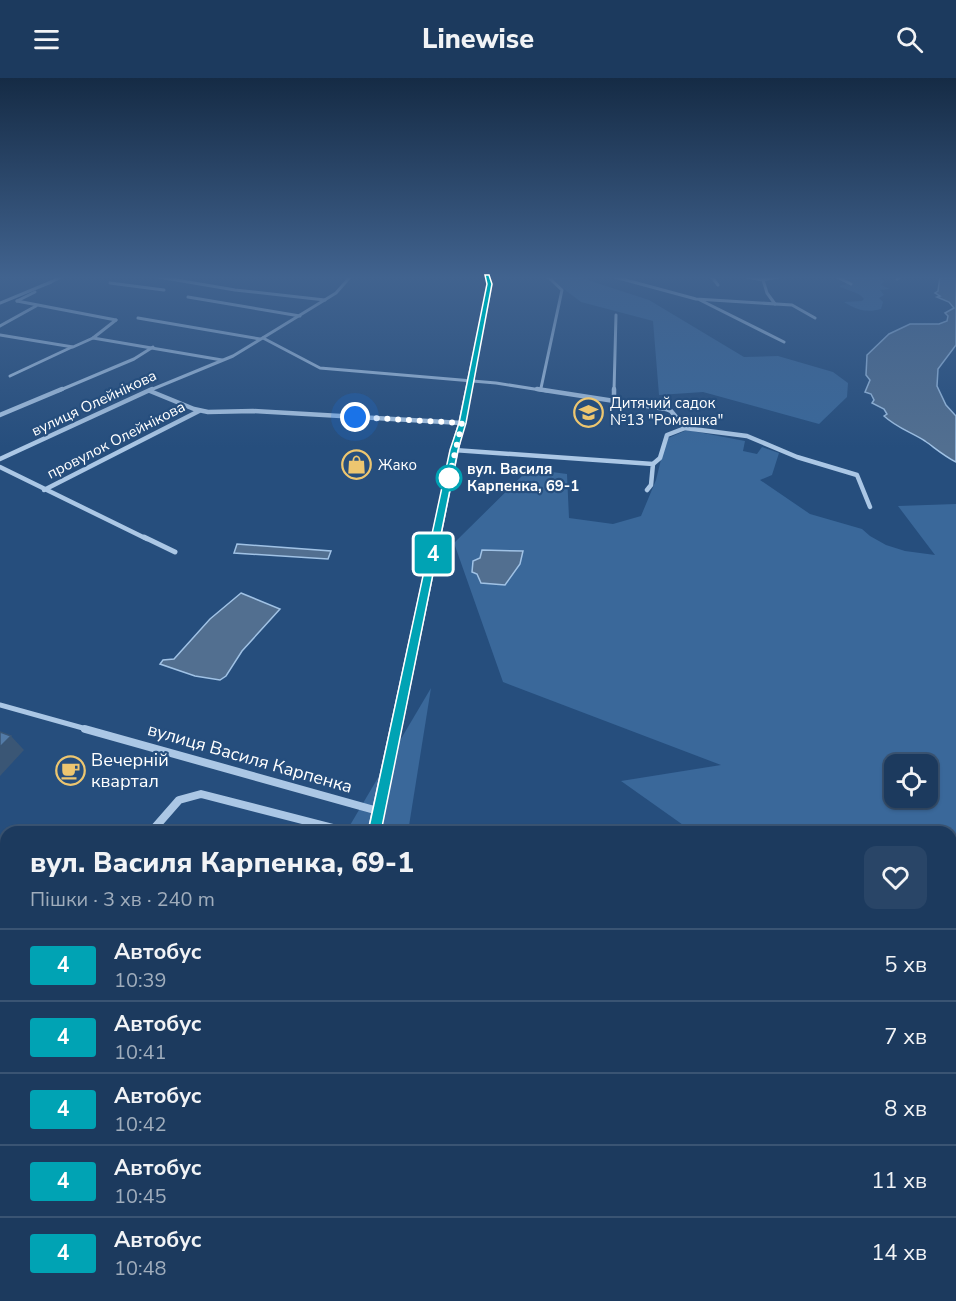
<!DOCTYPE html>
<html lang="uk">
<meta charset="utf-8">
<style>
:root{--surface:#1c3a5e;--page:#294567;--text:#f1f3f6;--muted:#a0adbc;--line:#3a5473}
body{margin:0;font-family:"Nunito Sans",sans-serif;background:var(--page);color:var(--text);height:100vh;display:flex;flex-direction:column;font-size:22px;white-space:nowrap}
*{box-sizing:border-box;margin:0}
p{font-size:20px;color:var(--muted)}
.icon{flex:none;width:33px;height:33px;fill:none;stroke:currentColor;stroke-width:2;stroke-linecap:round;stroke-linejoin:round}
.map{position:relative;flex:1;overflow:hidden}
.panel{position:absolute;left:0px;top:748px;width:957px;height:476px;display:flex;flex-direction:column;background:var(--surface);border-radius:18px 18px 0 0;box-shadow:0 2px 4px #0004,0 0 0 2px var(--line)}
.panel>*{flex:none}
.badge{padding:0 12px;border-radius:4px;font-size:21px;line-height:39px}
.controls{position:absolute;left:884px;top:676px;display:grid;gap:12px}
.controls a{display:grid;place-items:center;width:54px;height:54px;border-radius:12px;background:var(--surface);box-shadow:0 2px 4px #0004,0 0 0 2px var(--line);font-size:30px}
.you{position:absolute;width:30px;height:30px;margin:-15px;border:4px solid #fff;border-radius:50%;background:#1a73e8;box-shadow:0 0 0 9px #1a73e833}
.map>.badge{position:absolute;translate:-50% -50%;box-shadow:0 0 0 3px #fff}
.round{display:grid;place-items:center;flex:none;width:63px;height:63px;border-radius:12px;background:var(--page)}
.overview{display:flex;align-items:center;justify-content:space-between;height:102px;padding:0 30px}
h1{font-size:28px;font-weight:800;line-height:45px}
ul{padding:0;list-style:none}
li{display:flex;align-items:center;gap:18px;height:72px;padding:0 30px;border-top:2px solid var(--line)}
li div{flex:1}
li b{display:block;font-size:22px}
li em{font-style:normal}
li .badge{min-width:66px;font-weight:700;text-align:center}
header{display:flex;justify-content:space-between;align-items:center;height:78px;padding:0 30px;background:var(--surface);font-size:27px;font-weight:800}
.map>svg:first-child{display:block}
.green{fill:#3a689a;fill-rule:evenodd}
.water{fill:#526f90;stroke:#a0c2e5;stroke-width:1.5}
.lines{fill:none;stroke-linecap:round;stroke-linejoin:round}
.street-far4{stroke:#abc7e5;stroke-width:3}
.street-far3{stroke:#abc7e5;stroke-width:4.5}
.street-far2{stroke:#abc7e5;stroke-width:5}
.street-far1{stroke:#abc7e5;stroke-width:8}
.street{stroke:#abc7e5;stroke-width:9}
.secondary{fill:#d4e3f5;fill-rule:evenodd}
.shaded-wall{fill:#3a5675}
.building{fill:#537ba7;stroke:#3a5675;stroke-width:1.5}
.line{fill:#00a3b4;stroke:#fff;stroke-width:1.5}
.walk{stroke:#fff;stroke-width:6;stroke-dasharray:0 10.8}
.stop-dot{fill:#fff;stroke:#00a3b4;stroke-width:3}
.labels{text-anchor:middle;stroke-width:4.5;stroke-linejoin:round;paint-order:stroke}
.far-street-label{font-size:15px;fill:#fff;stroke:#264e7d}
.far-poi-label{font-size:15px;fill:#fff;stroke:#264e7d;text-anchor:start}
.far-stop-label{font-size:15px;font-weight:bold;fill:#fff;stroke:#264e7d;text-anchor:start}
.street-label{font-size:18px;fill:#fff;stroke:#264e7d}
.poi-label{font-size:18px;fill:#fff;stroke:#264e7d;text-anchor:start}
</style>
<header><svg class="icon" aria-label="menu" viewBox="0 0 24 24"><path d="M4 6h16M4 12h16M4 18h16"/></svg>Linewise<svg class="icon" aria-label="search" viewBox="0 0 24 24"><circle cx="10" cy="10" r="6"/><path d="M15 15l6 6"/></svg></header>
<div class="map">
<svg width="956" height="1223" viewBox="0 0 956 1223">
<rect width="100%" height="100%" fill="#264e7d"/>
<g class="green">
<polygon points="550,198 575,198 649,222 744,279 778,278 833,294 848,305 847,319 819,346 703,314 659,317 653,243 581,224 552,202"/>
<path d="M836 198H878L884 203 881 207 890 211 880 212 884 217 879 220 883 224 881 231C866 235 857 232 844 224L862 223 864 221C858 213 847 213 839 208L851 205Z"/>
<path d="M687 352 745 363 743 373 757 376 762 369 779 375 772 397 760 402 810 436 862 451 870 458 886 467 905 473 935 477 898 428 956 426V1223H35L37 1218H951V754H693L621 703 721 687 503 604 454 465 529 391 567 396 569 440 613 446 641 438 656 402 666 361ZM894 687H927V720H894Z"/>
<polygon points="431,610 408,754 346,754"/>
</g>
<g class="water">
<path d="M940 198H956V267L938 291 937 308 946 327 956 338V384C944 378 935 370 925 363 911 354 897 350 884 338L887 336 884 331 872 325 874 322 871 316 865 314 870 302 866 297 867 277 889 256 910 246H939L947 243 948 238 945 235 954 230 949 224 937 219 940 218 935 215 938 213Z"/>
<polygon points="237,466 331,473 328,481 234,475"/>
<polygon points="482,472 523,473 520,486 505,507 481,505 477,496 472,494 473,483 480,480"/>
<polygon points="241,515 280,531 242,573 226,598 220,602 195,598 160,586 163,582 174,581 210,541"/>
</g>
<g class="lines">
<g class="street-far4">
<polyline points="153,198 235,212 325,222"/>
<polyline points="611,198 696,221 792,227 815,240"/>
<polyline points="711,198 718,207"/>
<polyline points="742,198 763,202 782,198"/>
<polyline points="835,198 851,206"/>
<polyline points="897,201 901,198"/>
<polyline points="763,202 767,215 775,226"/>
<polyline points="49,205 63,198"/>
<polyline points="110,205 164,212"/>
<polyline points="188,219 300,238"/>
<polyline points="700,222 784,264"/>
<polyline points="17,223 116,242"/>
<polyline points="17,223 35,214"/>
<polyline points="0,225 51,204"/>
<polyline points="138,240 260,261"/>
<polyline points="0,248 36,228"/>
<polyline points="0,257 73,269 93,260 116,242"/>
<polyline points="93,260 222,282"/>
<polyline points="263,260 320,290 496,305 547,313"/>
<polyline points="10,298 72,269"/>
<polyline points="541,310 562,212 547,198"/>
<polyline points="58,313 134,281 153,269"/>
<polyline points="148,313 233,278 336,215 351,198"/>
<polyline points="614,313 616,237"/>
</g>
<g class="street-far3">
<polyline points="537,311 666,331 671,333 685,350 747,358 797,379 857,397 870,429"/>
<polyline points="150,313 194,331 208,334 253,333 462,345"/>
<polyline points="614,322 614,311"/>
<polyline points="0,337 62,311"/>
<polyline points="454,372 653,386 651,407 647,412"/>
<polyline points="0,381 152,311"/>
<polyline points="653,386 660,380 667,357 685,350"/>
<polyline points="0,389 147,461"/>
<polyline points="44,412 199,333"/>
</g>
<g class="street-far2">
<polyline points="144,459 175,474"/>
<polyline points="0,627 90,652"/>
</g>
<g class="street-far1">
<polyline points="85,651 378,733"/>
<polyline points="151,754 179,722 201,716 349,754"/>
</g>
<g class="street">
<polyline points="0,933 6,925"/>
<polyline points="25,1223 27,1218"/>
</g>
<g class="secondary">
<polygon points="484,198 490,198 493,206 381,754 367,754 450,372 458,345 487,206"/>
<polygon points="270,1218 292,1218 291,1223 269,1223"/>
</g>
</g>
<polygon class="shaded-wall" points="11,658 24,672 0,698 0,669"/>
<polygon class="building" points="0,654 11,658 0,669"/>
<linearGradient id="sky" x2="0" y2="1"><stop stop-color="#152b45"/><stop offset="0.54" stop-color="#41638f"/><stop offset="1" stop-color="#41638f" stop-opacity="0"/></linearGradient>
<rect width="956" height="369" fill="url(#sky)"/>
<polygon class="line" points="485,197 489,197 492,206 466,345 458,372 381,754 379,759 374,761 370,759 368,754 450,372 459,345 487,206"/>
<g class="lines">
<polyline class="walk" points="355,339 462,345 449,400"/>
</g>
<defs>
<symbol id="school-ring" viewBox="-11 -11 22 22"><circle r="9.5" fill="#264e7d" stroke="#edc670" stroke-width="1.5"/><path d="M0-5L7-2L0 1L-7-2ZM-4 1L0 2.5L4 1V4Q0 6-4 4Z" fill="#edc670"/></symbol>
<symbol id="shop-ring" viewBox="-11 -11 22 22"><circle r="9.5" fill="#264e7d" stroke="#edc670" stroke-width="1.5"/><path d="M-5-2.5h2.3a2.7 3.5 0 0 1 5.4 0H5L5.5 6h-11ZM-1.5-2.5h3a1.5 2.3 0 0 0-3 0Z" fill="#edc670"/></symbol>
<symbol id="cafe-ring" viewBox="-11 -11 22 22"><circle r="9.5" fill="#264e7d" stroke="#edc670" stroke-width="1.5"/><path d="M-5.5-4.5H6V0H3Q3 3.5 0 3.5H-2.5Q-5.5 3.5-5.5 0ZM3-3.2v2h1.7v-2ZM-6 4.5H4V6H-6Z" fill="#edc670"/></symbol>
</defs>
<g fill-rule="evenodd">
<use href="#school-ring" x="572" y="318" width="33" height="33"/>
<use href="#shop-ring" x="340" y="370" width="33" height="33"/>
<use href="#cafe-ring" x="54" y="676" width="33" height="33"/>
</g>
<circle class="stop-dot" cx="449" cy="400" r="12"/>
<g class="labels">
<g class="far-street-label">
<text transform="translate(94 325) rotate(-25)" y="5">вулиця Олейнікова</text>
<text transform="translate(116 362) rotate(-27)" y="5">провулок Олейнікова</text>
</g>
<g class="far-poi-label">
<text x="610" y="330">Дитячий садок<tspan x="610" dy="17">№13 "Ромашка"</tspan></text>
<text x="378" y="392">Жако</text>
</g>
<g class="far-stop-label">
<text x="467" y="396">вул. Василя<tspan x="467" dy="17">Карпенка, 69-1</tspan></text>
</g>
<g class="street-label">
<text transform="translate(250 680) rotate(16)" y="6">вулиця Василя Карпенка</text>
</g>
<g class="poi-label">
<text x="91" y="688">Вечерній<tspan x="91" dy="21">квартал</tspan></text>
</g>
</g>
</svg>
<div class="controls">
<a><svg class="icon" aria-label="locate" viewBox="0 0 24 24"><circle cx="12" cy="12" r="6"/><path d="M12 2v4M12 18v4M2 12h4M18 12h4"/></svg></a>
</div>
<div class="you" style="left:355px;top:339px"></div>
<b class="badge" style="left:433px;top:476px;background:#00a3b4;color:#fff">4</b>
<section class="panel">
<div class="overview"><div><h1>вул. Василя Карпенка, 69-1</h1><p>Пішки · 3 хв · 240 m</p></div><a class="round"><svg class="icon" aria-label="heart" viewBox="0 0 24 24"><path d="M12 20l-8-8c-3-5 5-10 8-4 3-6 11-1 8 4z"/></svg></a></div>
<ul>
<li><span class="badge" style="background:#00a3b4;color:#fff">4</span><div><b>Автобус</b><p>10:39</p></div><em>5 хв</em></li>
<li><span class="badge" style="background:#00a3b4;color:#fff">4</span><div><b>Автобус</b><p>10:41</p></div><em>7 хв</em></li>
<li><span class="badge" style="background:#00a3b4;color:#fff">4</span><div><b>Автобус</b><p>10:42</p></div><em>8 хв</em></li>
<li><span class="badge" style="background:#00a3b4;color:#fff">4</span><div><b>Автобус</b><p>10:45</p></div><em>11 хв</em></li>
<li><span class="badge" style="background:#00a3b4;color:#fff">4</span><div><b>Автобус</b><p>10:48</p></div><em>14 хв</em></li>
</ul>
</section>
</div>
